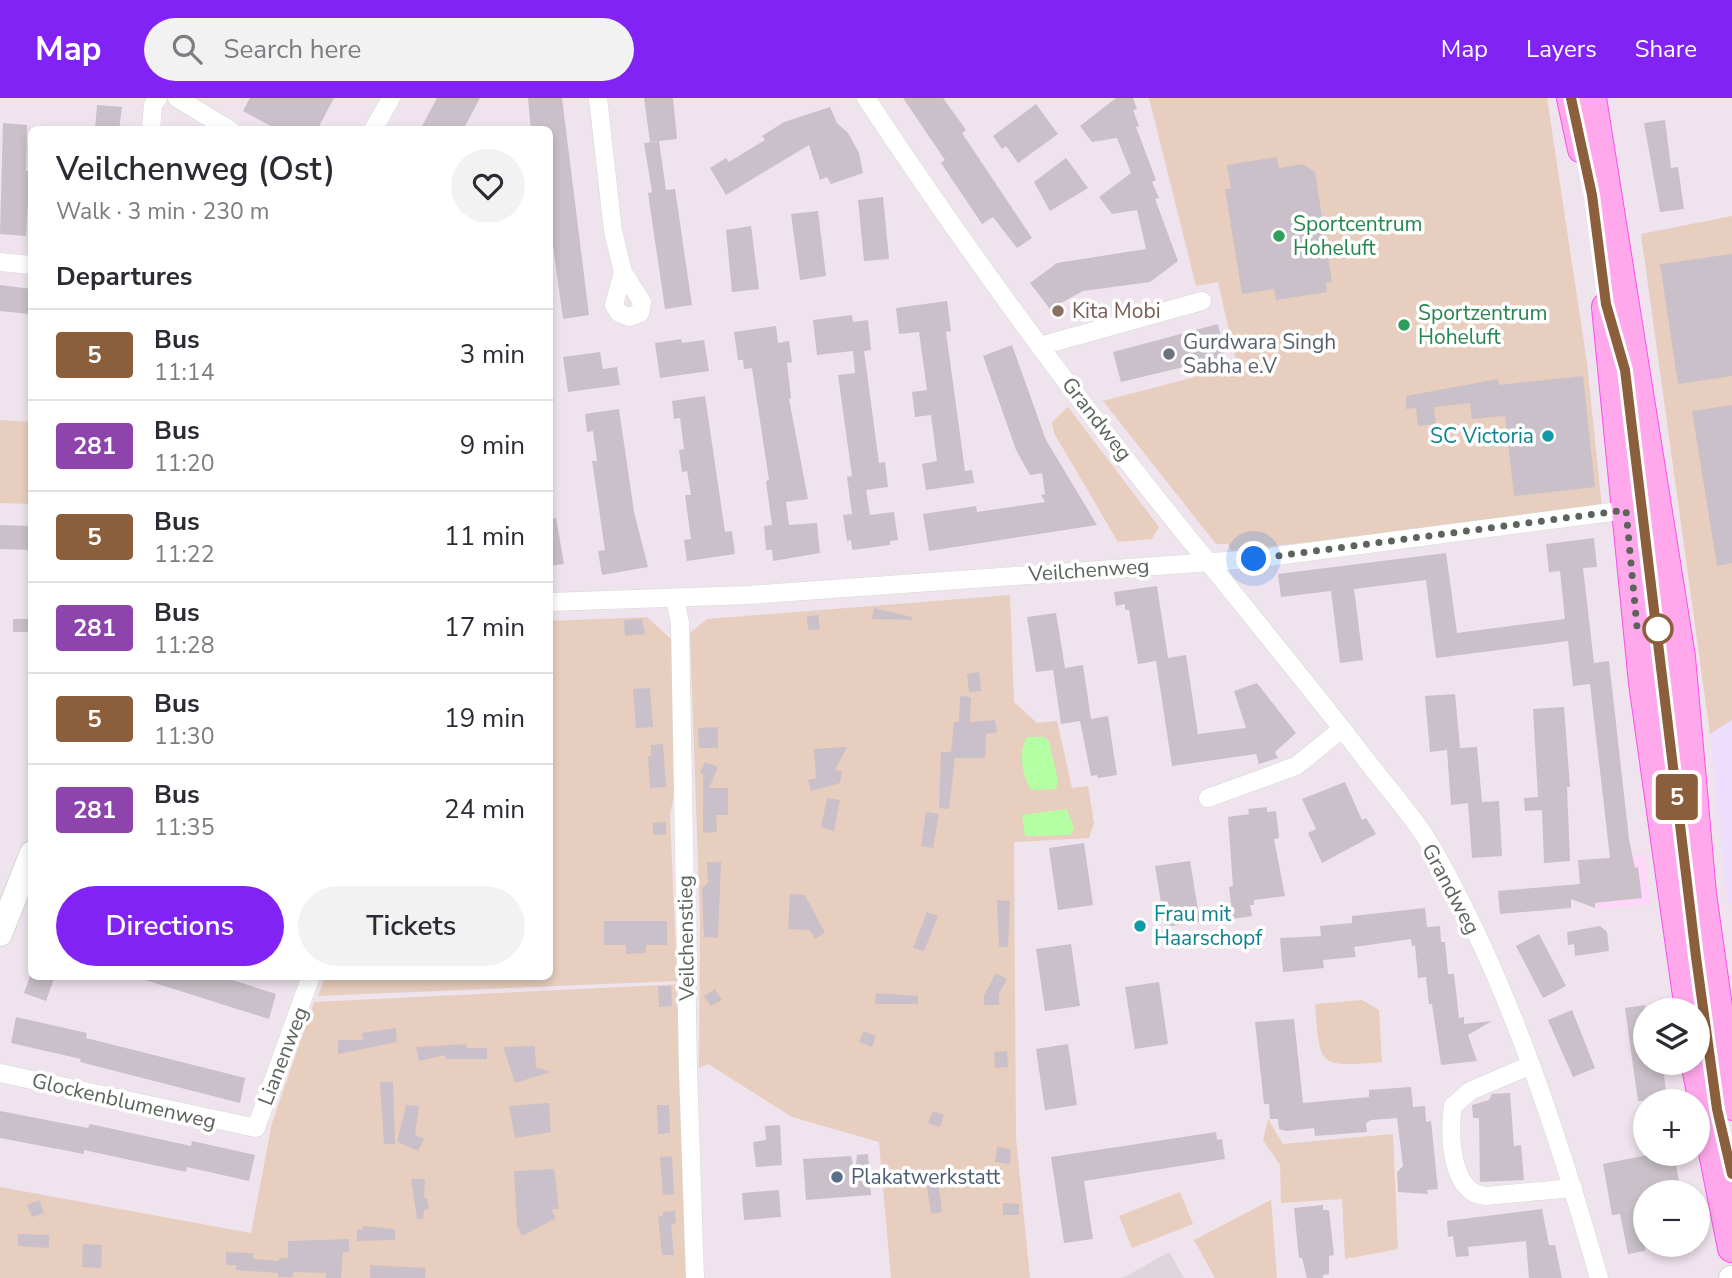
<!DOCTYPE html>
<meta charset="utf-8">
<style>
:root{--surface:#fff;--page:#f2f2f3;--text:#2b2b33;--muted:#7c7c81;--line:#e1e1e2;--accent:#8223f5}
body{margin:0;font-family:"Nunito Sans",sans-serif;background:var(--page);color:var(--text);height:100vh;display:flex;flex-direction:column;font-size:26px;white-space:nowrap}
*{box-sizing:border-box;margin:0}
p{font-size:23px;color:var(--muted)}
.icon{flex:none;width:38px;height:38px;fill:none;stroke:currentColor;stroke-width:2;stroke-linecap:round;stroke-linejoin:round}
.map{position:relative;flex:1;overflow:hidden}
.drawer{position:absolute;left:28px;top:28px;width:525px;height:854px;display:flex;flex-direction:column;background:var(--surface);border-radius:10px;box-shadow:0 4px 10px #0003}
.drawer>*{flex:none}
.badge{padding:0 14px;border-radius:5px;font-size:24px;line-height:46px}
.tools{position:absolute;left:1633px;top:900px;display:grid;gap:14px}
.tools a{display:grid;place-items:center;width:77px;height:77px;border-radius:50%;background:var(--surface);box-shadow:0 4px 10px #0003;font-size:35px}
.you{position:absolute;width:35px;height:35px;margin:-18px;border:5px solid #fff;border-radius:50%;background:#1a73e8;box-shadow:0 0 0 10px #1a73e833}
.map>.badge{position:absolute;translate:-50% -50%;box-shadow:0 0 0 4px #fff}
h2{padding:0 28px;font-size:26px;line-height:63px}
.round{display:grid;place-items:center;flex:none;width:74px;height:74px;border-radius:37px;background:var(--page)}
.summary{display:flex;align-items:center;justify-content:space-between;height:119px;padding:0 28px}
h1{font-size:33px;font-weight:600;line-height:52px}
.button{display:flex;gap:14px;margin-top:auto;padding:14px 28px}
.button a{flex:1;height:80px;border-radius:42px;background:var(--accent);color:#fff;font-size:28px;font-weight:600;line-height:80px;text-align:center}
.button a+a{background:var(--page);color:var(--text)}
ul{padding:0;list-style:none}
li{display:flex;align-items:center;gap:21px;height:91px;padding:0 28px;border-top:2px solid var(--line)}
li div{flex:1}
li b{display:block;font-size:26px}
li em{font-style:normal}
li .badge{min-width:77px;font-weight:700;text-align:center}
header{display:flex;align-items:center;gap:42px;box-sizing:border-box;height:98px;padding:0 35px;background:var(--accent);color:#fff}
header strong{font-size:33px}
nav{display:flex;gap:38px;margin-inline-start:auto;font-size:24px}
.search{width:490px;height:63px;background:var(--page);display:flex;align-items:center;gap:18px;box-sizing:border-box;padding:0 24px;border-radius:38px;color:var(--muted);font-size:26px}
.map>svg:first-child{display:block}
.commercial{fill:#ffd8f9}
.industrial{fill:#ded6dd}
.medical{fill:#eddefd}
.green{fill:#e8cebe}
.water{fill:#b4ffa3}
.building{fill:#cac0c9}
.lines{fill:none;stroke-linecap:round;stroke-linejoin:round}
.street-casing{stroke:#d4dbd4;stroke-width:19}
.secondary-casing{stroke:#ced7ce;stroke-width:26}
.primary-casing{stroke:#fb50eb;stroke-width:30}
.street{stroke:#fff;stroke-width:18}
.secondary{stroke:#fff;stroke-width:24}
.primary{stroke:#ffa8ec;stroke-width:28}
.line-casing{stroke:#fff;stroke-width:16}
.line{stroke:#8b5e3c;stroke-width:10}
.walk{stroke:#5c655b;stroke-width:7;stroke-dasharray:0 12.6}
.leisure-dot{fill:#2e9e5b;stroke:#fff;stroke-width:2.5}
.education-dot{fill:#8d6e63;stroke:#fff;stroke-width:2.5}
.worship-dot{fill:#6b7280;stroke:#fff;stroke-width:2.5}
.culture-dot{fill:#0f9aa8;stroke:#fff;stroke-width:2.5}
.stop-dot{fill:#fff;stroke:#8b5e3c;stroke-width:3.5}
.service-dot{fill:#5c6f8a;stroke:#fff;stroke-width:2.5}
.labels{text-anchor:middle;stroke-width:7;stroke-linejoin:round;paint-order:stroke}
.leisure-label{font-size:21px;fill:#27864d;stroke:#fff;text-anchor:start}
.education-label{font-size:21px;fill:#785e54;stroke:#fff;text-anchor:start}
.worship-label{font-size:21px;fill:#5b616d;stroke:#fff;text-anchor:start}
.street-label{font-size:21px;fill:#5c655b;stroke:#fff}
.culture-label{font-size:21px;fill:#0d838f;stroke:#fff;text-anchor:end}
.service-label{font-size:21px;fill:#4e5e75;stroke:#fff;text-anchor:start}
</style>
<header>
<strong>Map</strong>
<div class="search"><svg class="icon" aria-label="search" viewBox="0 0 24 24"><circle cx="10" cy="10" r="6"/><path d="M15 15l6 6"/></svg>Search here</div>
<nav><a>Map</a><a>Layers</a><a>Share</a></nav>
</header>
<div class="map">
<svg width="1732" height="1180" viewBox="0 0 1732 1180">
<rect width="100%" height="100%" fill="#efe3ed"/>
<polygon class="commercial" points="1645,756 1651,806 1596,812 1591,761"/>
<polygon class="industrial" points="1169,1154 1184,1180 1123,1180"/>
<polygon class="medical" points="1732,622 1732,805 1728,807 1710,636"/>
<g class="green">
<polygon points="1149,0 1547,0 1587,265 1602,410 1231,453 1228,446 1216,446 1103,303 1237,268 1218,184 1196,188"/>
<polygon points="1732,118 1732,622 1710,636 1641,136"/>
<polygon points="1068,309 1159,429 1152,441 1118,444 1054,335 1052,324"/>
<polygon points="0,322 31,324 31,406 0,405"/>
<polygon points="1010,497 1014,604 1037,625 1057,623 1072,690 1088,688 1094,725 1089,740 1014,744 1016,1040 1030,1180 891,1180 879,1044 792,1019 708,966 699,970 700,823 690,535 707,521"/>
<polygon points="647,519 672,542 675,690 670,717 677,883 318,898 325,879 550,878 550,523"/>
<polygon points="683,886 689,1180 0,1180 0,1089 251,1135 272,1025 314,904"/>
<path d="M1362 902 1379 912 1382 964C1318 969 1320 970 1315 906Z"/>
<polygon points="1268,1021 1283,1046 1393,1036 1398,1151 1345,1161 1342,1101 1281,1105 1280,1067 1263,1042"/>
<polygon points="1180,1094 1193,1126 1132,1150 1119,1118"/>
<polygon points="1271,1102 1277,1180 1215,1180 1194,1142"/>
</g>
<g class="water">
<path d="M1027 639H1044L1049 643 1058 683 1056 691 1031 692C1022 678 1018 653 1027 639Z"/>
<polygon points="1067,711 1074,731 1070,737 1025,738 1022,717"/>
</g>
<g class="building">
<polygon points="250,0 334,0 317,32 278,32 243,13"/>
<polygon points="437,0 480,0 463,32 420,32"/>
<polygon points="528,0 562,0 589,217 563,221 550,125 550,32 531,32"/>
<polygon points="644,0 673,0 677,41 650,44"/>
<polygon points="903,0 943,0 966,32 962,35 1032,140 1017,150 993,119 982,126 941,65 945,62"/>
<polygon points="1116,0 1133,0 1137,11 1133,12 1139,28 1136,29 1156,82 1152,84 1159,100 1155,101 1178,163 1150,184 1083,193 1050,211 1030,185 1057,165 1146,151 1137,112 1112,116 1099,99 1131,75 1117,40 1092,44 1080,28"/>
<polygon points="1036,6 1058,36 1018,65 1006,48 1002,51 993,38"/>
<polygon points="97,7 122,9 119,32 95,32"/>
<polygon points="830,9 837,25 848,35 859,55 863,75 831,86 827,79 820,82 809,47 726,97 710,70 726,60 729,64 765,42 762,38 784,24"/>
<polygon points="1665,22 1671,70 1678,69 1684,111 1660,114 1644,25"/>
<polygon points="3,25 27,27 26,73 30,73 26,138 0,136"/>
<polygon points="659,43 666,92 675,91 692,207 665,211 648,95 652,94 644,45"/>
<polygon points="1277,59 1279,70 1302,66 1315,74 1332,184 1326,185 1327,194 1276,202 1274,191 1242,196 1225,91 1231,91 1227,67"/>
<polygon points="1066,60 1088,90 1050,113 1034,84"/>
<polygon points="883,99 889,161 864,163 858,102"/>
<polygon points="818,113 826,178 800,182 791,116"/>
<polygon points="751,128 759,191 732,194 726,132"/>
<polygon points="1732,156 1732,278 1678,286 1660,166"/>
<polygon points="0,187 32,191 29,216 0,213"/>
<polygon points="947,203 951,233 946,234 965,373 972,372 974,385 926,392 922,366 937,363 931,317 915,319 912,294 927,292 919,234 899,236 896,210"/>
<polygon points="852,217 853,224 868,222 871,252 864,253 879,365 885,364 888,389 866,392 870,417 894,414 898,442 890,443 890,447 852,452 851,442 847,443 843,417 852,416 847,379 852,378 838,277 855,275 853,253 817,257 813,222"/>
<polygon points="1218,226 1225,259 1121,284 1113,254"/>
<polygon points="776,228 778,245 789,243 792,264 787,265 791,300 789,301 808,401 786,404 789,427 817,425 820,455 773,463 772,452 766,452 764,428 772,427 766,383 769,382 752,270 744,271 743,262 738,262 734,234"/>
<polygon points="681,241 682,245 704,242 709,273 660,280 655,245"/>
<polygon points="1012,247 1046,342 1097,427 929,453 923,416 976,408 977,414 1045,404 1041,397 1045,396 1042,375 1030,377 1016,352 983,258"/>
<polygon points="600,254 603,271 617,269 620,287 568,294 563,259"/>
<polygon points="1583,278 1595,389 1514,398 1505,318 1472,321 1470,305 1434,309 1436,326 1418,328 1416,310 1406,311 1406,298 1498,281 1499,287"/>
<polygon points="705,298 725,434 732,433 735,456 687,463 684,442 691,441 685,397 691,397 687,373 682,374 679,352 684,351 680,320 674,321 672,303"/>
<polygon points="1732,307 1732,465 1717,468 1692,313"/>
<polygon points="619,311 634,414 648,469 602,477 598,453 605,452 592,363 597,363 593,333 587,334 585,316"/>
<polygon points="550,420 556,420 564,466 550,468"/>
<polygon points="0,427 32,428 32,452 0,451"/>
<polygon points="1594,440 1597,469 1583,470 1594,565 1609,563 1629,741 1635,770 1638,769 1642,800 1595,805 1595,810 1571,801 1571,810 1500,816 1498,793 1580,786 1578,762 1610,760 1590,586 1573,588 1568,543 1436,560 1426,482 1354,491 1363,562 1340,565 1331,493 1281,499 1278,476 1446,455 1457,535 1565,521 1560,473 1549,474 1546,446"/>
<polygon points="1157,488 1168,560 1186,557 1198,636 1246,630 1234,593 1257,585 1296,635 1275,654 1278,660 1259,666 1256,656 1172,668 1156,563 1138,566 1129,512 1125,512 1125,506 1116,508 1114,494"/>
<polygon points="874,510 912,519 912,522 872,521"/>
<polygon points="1056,515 1065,570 1083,567 1091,621 1108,618 1117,677 1098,680 1097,677 1091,678 1080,623 1061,626 1053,572 1036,574 1027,519"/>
<polygon points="818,517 820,531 808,532 807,518"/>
<rect x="13" y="521" width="16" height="13"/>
<polygon points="642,521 645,536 625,538 624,522"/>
<polygon points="979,574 981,593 969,594 967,576"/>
<polygon points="650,590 653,629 636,630 633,591"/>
<polygon points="1455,596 1460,650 1477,649 1482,704 1499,703 1502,758 1472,760 1468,705 1451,707 1447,652 1430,654 1425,598"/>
<polygon points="960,598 971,599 970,624 995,622 997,634 986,636 985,660 955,660 949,711 939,710 941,654 951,654 954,624 959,624"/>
<polygon points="1564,609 1570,689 1567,689 1570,763 1544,765 1542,712 1525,713 1524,700 1538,699 1533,611"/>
<polygon points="718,629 718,650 699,650 698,630"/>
<polygon points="663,646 666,689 650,690 648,658 651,658 651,647"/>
<polygon points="847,649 835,672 842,673 840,685 811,693 808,682 816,680 814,651"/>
<polygon points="705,664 718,669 709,690 728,690 728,717 716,717 717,734 703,735 703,676 700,675"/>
<polygon points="1345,684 1362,722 1366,720 1376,736 1322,765 1308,735 1316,731 1302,701"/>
<polygon points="827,700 840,702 834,733 821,729"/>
<polygon points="1267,709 1267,714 1276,713 1279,740 1274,741 1285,798 1254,802 1254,807 1250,807 1252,818 1233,821 1229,789 1233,788 1228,719 1249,716 1248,711"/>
<polygon points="926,714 939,716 933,750 921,748"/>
<polygon points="666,724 666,736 653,737 653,725"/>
<polygon points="1084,745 1093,807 1058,812 1049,750"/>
<polygon points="1190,763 1200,824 1165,829 1155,768"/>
<polygon points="707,764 721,764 718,840 704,839 702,790 708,785"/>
<polygon points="790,796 805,797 825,835 815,841 810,832 788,831"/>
<polygon points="997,802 1010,803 1008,849 999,849"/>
<polygon points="1425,810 1427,829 1440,828 1441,844 1445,844 1448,876 1454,876 1459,920 1464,919 1464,926 1492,923 1468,937 1477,963 1441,967 1432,906 1429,906 1426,879 1418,880 1415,847 1412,848 1411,841 1354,849 1356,859 1323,862 1324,870 1283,874 1280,840 1321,838 1320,828 1352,825 1352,818"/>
<polygon points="927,814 938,818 924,853 913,850"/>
<polygon points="604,823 667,823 667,847 646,847 646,855 626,856 626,847 604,847"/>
<polygon points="1600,828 1607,834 1609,853 1575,858 1574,846 1568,847 1567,834"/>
<polygon points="1539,836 1566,888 1543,900 1516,848"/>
<polygon points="1071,846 1080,908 1045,913 1036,851"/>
<polygon points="996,875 1007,881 999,896 999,907 984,907 984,897"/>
<polygon points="30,878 55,878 46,903 24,895"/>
<polygon points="142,878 220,878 276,896 269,921 142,881"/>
<polygon points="1159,884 1168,946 1135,951 1125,889"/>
<polygon points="658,888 671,888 672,908 659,909"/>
<polygon points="715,891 722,902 711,908 704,898"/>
<polygon points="876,895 918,898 918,906 875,906"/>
<polygon points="1645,907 1645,964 1659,964 1661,976 1664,976 1667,1003 1638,1003 1625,910"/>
<polygon points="1572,912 1595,970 1573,979 1548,922"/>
<polygon points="16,919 87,935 86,940 245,980 240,1005 80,964 81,961 11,945"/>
<polygon points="1294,921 1303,1005 1369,999 1369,992 1411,989 1413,1009 1425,1008 1426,1024 1431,1023 1438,1091 1427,1092 1428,1096 1398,1094 1397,1074 1403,1068 1397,1020 1371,1022 1366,1025 1367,1034 1315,1038 1314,1030 1286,1033 1279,1031 1278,1021 1270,1021 1269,1006 1264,1006 1255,924"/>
<polygon points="396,930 397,944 338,956 338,942 363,942 362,935"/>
<polygon points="864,933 876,938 872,949 859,944"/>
<polygon points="466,946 467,950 487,950 487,961 446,961 446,957 419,963 416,949"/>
<polygon points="1068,946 1077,1007 1045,1012 1036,951"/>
<polygon points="535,948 536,969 550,974 515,985 503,949"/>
<polygon points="1007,953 1008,969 995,970 994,954"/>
<polygon points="380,984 393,984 395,1046 384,1046"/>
<polygon points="1510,995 1514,1048 1521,1047 1524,1082 1480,1084 1479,1020 1473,1020 1472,1007 1489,1002 1492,996"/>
<polygon points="549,1005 551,1034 515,1040 509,1008"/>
<polygon points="406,1007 419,1008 415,1037 424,1041 418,1053 397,1044"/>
<polygon points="657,1007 669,1007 670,1035 658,1036"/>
<polygon points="0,1013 88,1030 90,1026 191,1048 192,1043 255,1057 249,1083 187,1069 186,1074 84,1052 84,1056 0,1040"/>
<polygon points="933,1013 944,1017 940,1029 928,1025"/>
<polygon points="780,1027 782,1067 756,1069 753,1044 766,1042 765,1028"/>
<polygon points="1216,1034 1217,1042 1222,1041 1225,1061 1084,1083 1093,1141 1064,1145 1051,1059"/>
<polygon points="997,1049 1011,1051 1010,1066 995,1064"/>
<polygon points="1657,1055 1674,1055 1681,1094 1645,1094 1645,1153 1628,1156 1620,1116 1612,1117 1603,1066"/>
<polygon points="868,1056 871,1097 806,1102 803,1061 851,1058 855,1076 857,1057"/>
<polygon points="672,1058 674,1096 663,1097 660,1059"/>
<polygon points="554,1071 559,1111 551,1112 556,1120 522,1138 517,1128 514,1073"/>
<polygon points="411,1081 425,1081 424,1100 427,1100 429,1111 424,1112 423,1121 417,1121"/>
<polygon points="938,1082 942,1114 931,1116 926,1083"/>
<polygon points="779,1092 781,1119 744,1122 742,1095"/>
<polygon points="39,1102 44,1115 32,1119 27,1107"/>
<polygon points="1003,1105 1019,1106 1019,1117 1003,1117"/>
<polygon points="1323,1107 1323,1112 1329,1112 1334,1157 1329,1158 1329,1176 1323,1177 1323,1180 1307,1180 1302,1160 1299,1160 1294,1110"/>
<polygon points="1542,1111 1549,1147 1555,1147 1562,1180 1529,1180 1526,1143 1468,1149 1469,1158 1456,1159 1453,1138 1448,1139 1447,1123"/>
<polygon points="675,1113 676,1125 671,1126 674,1157 662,1157 658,1118 663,1118 663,1114"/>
<polygon points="363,1128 395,1131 395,1142 357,1143 357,1131 363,1132"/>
<polygon points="18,1136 49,1137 49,1150 18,1148"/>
<polygon points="349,1141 349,1154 343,1154 341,1180 326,1180 326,1175 293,1174 293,1179 278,1179 278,1175 235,1172 237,1167 226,1167 226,1154 253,1155 253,1161 279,1163 279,1160 288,1160 288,1143"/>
<polygon points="83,1146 102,1147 101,1170 82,1169"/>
<polygon points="370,1167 426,1170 425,1180 370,1180"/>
</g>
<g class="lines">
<defs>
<g id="street">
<polyline points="177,0 230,32"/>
<polyline points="598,0 613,133 623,174 614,207 619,215 629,219 640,215 642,204 623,174"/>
<path d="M866 0C972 160 1087 317 1209 465 1262 531 1316 596 1367 663 1391 694 1419 725 1438 760 1511 892 1558 1036 1599 1180"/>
<polyline points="151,32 153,7 158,0"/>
<polyline points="373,32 391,0"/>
<polyline points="0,164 32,167"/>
<polyline points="1040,248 1202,203"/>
<polyline points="675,501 680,525 688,970 695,1180"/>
<polyline points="550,504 748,497 1254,461 1627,412"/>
<polyline points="1208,700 1296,668 1342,631"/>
<path d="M1531 967 1470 993 1453 1008C1449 1036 1450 1096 1486 1098L1573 1090"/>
<polyline points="0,975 256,1030 311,878"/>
</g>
<g id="secondary">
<polyline points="0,836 32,755"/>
<polyline points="1731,1180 1732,1180"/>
</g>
<g id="primary">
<polyline points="1571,0 1582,51"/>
<polyline points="1592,0 1681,559 1702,796 1732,1008"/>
<polyline points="1606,209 1643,585 1689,912"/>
<polyline points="1695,964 1732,1150"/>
</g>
</defs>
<use href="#street" class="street-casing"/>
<use href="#secondary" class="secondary-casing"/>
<use href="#primary" class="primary-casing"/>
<use href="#street" class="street"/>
<use href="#secondary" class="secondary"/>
<use href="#primary" class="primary"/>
</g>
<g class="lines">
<defs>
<polyline id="line" points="1571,0 1592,97 1606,206 1625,272 1696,859 1717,1011 1732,1076"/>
</defs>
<use href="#line" class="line-casing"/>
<use href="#line" class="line"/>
<polyline class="walk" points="1254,461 1626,412 1637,529 1658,531"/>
</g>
<g class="leisure-dot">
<circle cx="1279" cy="138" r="7"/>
<circle cx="1404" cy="227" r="7"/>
</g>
<circle class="education-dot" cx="1058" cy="213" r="7"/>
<circle class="worship-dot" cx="1169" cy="256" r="7"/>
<g class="culture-dot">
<circle cx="1548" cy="338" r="7"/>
<circle cx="1140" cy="828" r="7"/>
</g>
<circle class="stop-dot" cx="1658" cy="531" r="14"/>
<circle class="service-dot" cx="837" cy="1079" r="7"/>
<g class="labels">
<g class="leisure-label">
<text x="1293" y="133">Sportcentrum<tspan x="1293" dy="24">Hoheluft</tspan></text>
<text x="1418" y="222">Sportzentrum<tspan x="1418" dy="24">Hoheluft</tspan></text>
</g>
<g class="education-label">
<text x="1072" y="220">Kita Mobi</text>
</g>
<g class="worship-label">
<text x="1183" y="251">Gurdwara Singh<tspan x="1183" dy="24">Sabha e.V</tspan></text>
</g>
<g class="street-label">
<text transform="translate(1097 321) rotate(52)" y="7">Grandweg</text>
<text transform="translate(1089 472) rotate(-4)" y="7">Veilchenweg</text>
<text transform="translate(1451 791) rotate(62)" y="7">Grandweg</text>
<text transform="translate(686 840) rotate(-91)" y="7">Veilchenstieg</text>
<text transform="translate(283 958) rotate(-69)" y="7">Lianenweg</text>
<text transform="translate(124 1003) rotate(13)" y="7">Glockenblumenweg</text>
</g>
<g class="culture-label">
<text x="1534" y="345">SC Victoria</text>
<text x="1154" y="823" text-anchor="start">Frau mit<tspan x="1154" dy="24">Haarschopf</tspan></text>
</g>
<g class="service-label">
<text x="851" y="1086">Plakatwerkstatt</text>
</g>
</g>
</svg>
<div class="tools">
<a><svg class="icon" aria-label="layers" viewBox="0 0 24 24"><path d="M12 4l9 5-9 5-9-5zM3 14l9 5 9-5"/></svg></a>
<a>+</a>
<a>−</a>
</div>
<div class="you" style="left:1254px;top:461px"></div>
<b class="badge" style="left:1677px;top:699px;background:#8b5e3c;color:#fff">5</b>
<section class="drawer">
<div class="summary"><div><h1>Veilchenweg (Ost)</h1><p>Walk · 3 min · 230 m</p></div><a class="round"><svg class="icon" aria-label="heart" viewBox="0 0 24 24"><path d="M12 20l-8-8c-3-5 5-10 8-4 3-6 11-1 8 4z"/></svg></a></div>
<h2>Departures</h2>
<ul>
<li><span class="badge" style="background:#8b5e3c;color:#fff">5</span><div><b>Bus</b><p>11:14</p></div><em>3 min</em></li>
<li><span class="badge" style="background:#8e44ad;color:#fff">281</span><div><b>Bus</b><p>11:20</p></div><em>9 min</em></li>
<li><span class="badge" style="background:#8b5e3c;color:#fff">5</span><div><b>Bus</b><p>11:22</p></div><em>11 min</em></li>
<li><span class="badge" style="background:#8e44ad;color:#fff">281</span><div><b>Bus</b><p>11:28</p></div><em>17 min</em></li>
<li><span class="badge" style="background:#8b5e3c;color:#fff">5</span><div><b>Bus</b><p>11:30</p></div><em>19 min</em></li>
<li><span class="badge" style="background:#8e44ad;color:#fff">281</span><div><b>Bus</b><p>11:35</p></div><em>24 min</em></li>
</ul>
<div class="button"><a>Directions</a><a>Tickets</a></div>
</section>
</div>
